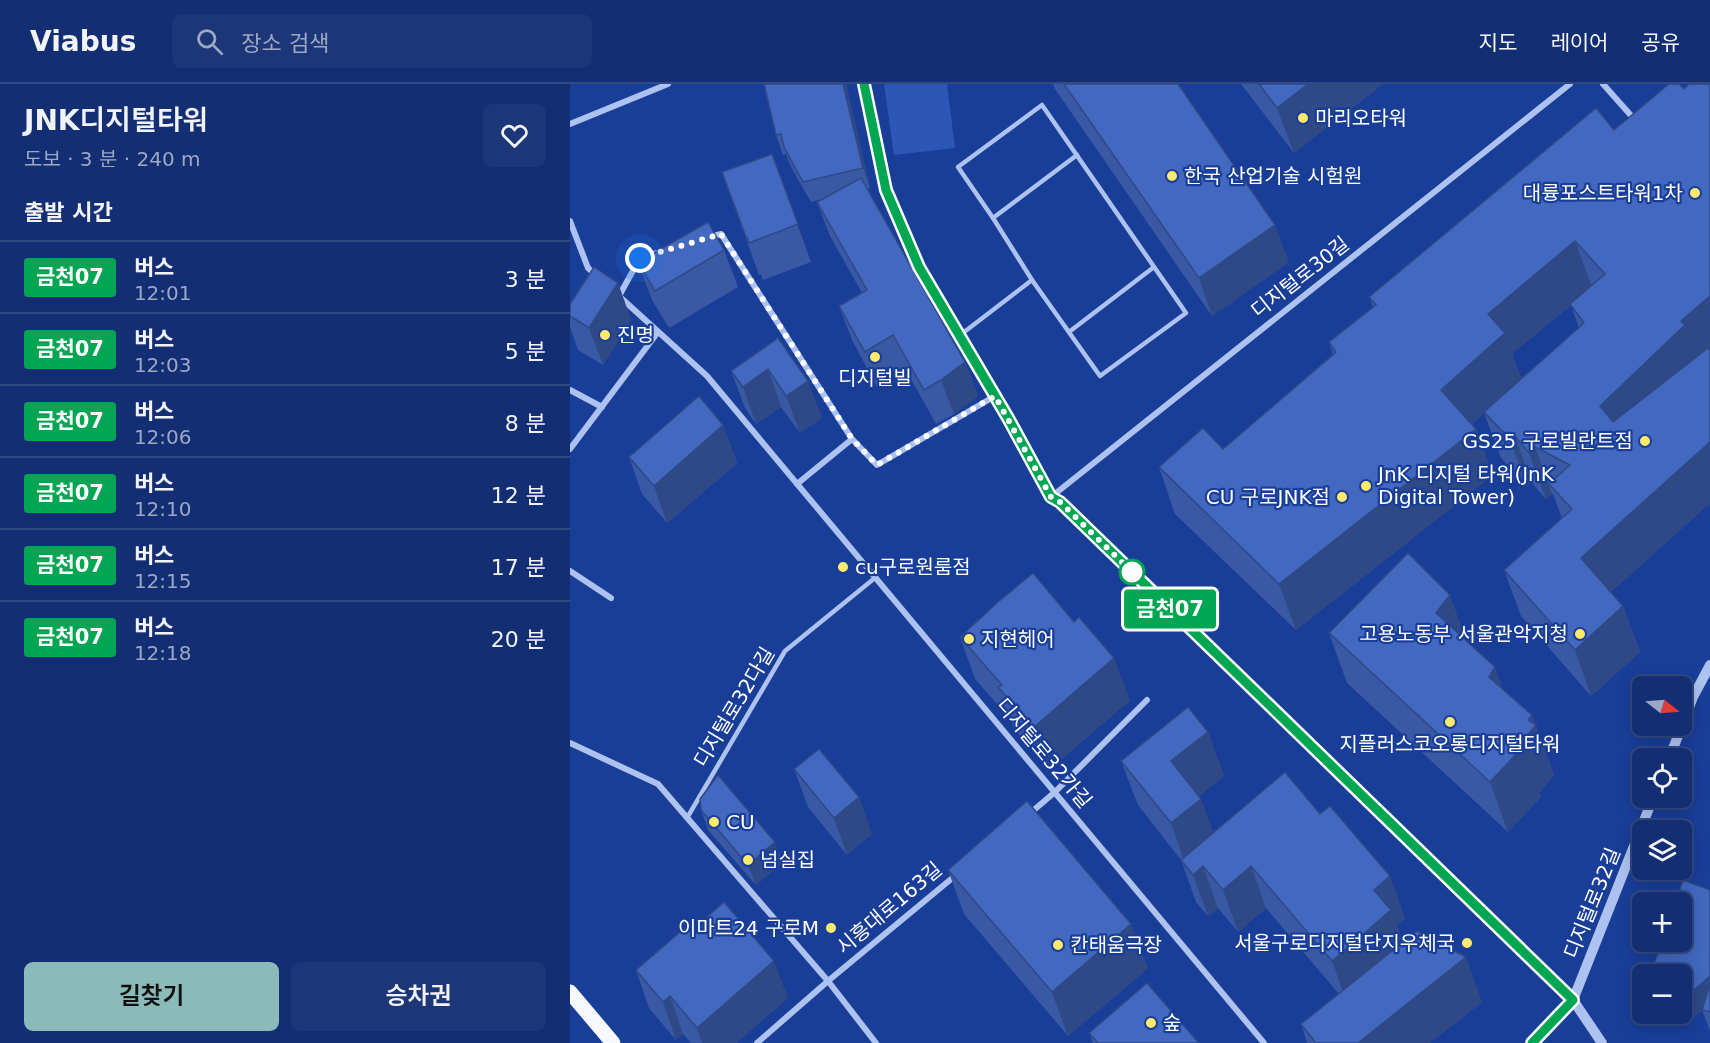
<!DOCTYPE html>
<html lang="ko">
<meta charset="utf-8">
<style>
:root{--surface:#132e72;--page:#1c3677;--text:#f1f3f6;--muted:#9da8c4;--line:#324a84;--accent:#8bbbb9}
body{margin:0;font-family:"DejaVu Sans","Noto Sans KR",sans-serif;background:var(--page);color:var(--text);height:100vh;display:flex;flex-direction:column;font-size:22px;white-space:nowrap}
*{box-sizing:border-box;margin:0}
p{font-size:20px;color:var(--muted)}
.icon{flex:none;width:33px;height:33px;fill:none;stroke:currentColor;stroke-width:2;stroke-linecap:round;stroke-linejoin:round}
.map{position:relative;flex:1;overflow:hidden}
.panel{display:flex;flex-direction:column;background:var(--surface);width:570px}
.panel>*{flex:none}
.badge{padding:0 12px;border-radius:4px;font-size:21px;line-height:39px}
.needle{width:39px;rotate:107deg}
.fabs{position:absolute;left:1062px;top:592px;display:grid;gap:12px}
.fabs a{display:grid;place-items:center;width:60px;height:60px;border-radius:9px;background:var(--surface);box-shadow:0 3px 15px #0003,0 0 0 2px var(--line);font-size:30px}
.you{position:absolute;width:30px;height:30px;margin:-15px;border:4px solid #fff;border-radius:50%;background:#1a73e8;box-shadow:0 0 0 9px #1a73e833}
.map>.badge{position:absolute;translate:-50% -50%;box-shadow:0 0 0 3px #fff}
h2{padding:0 24px;font-size:22px;line-height:54px}
.round{display:grid;place-items:center;flex:none;width:63px;height:63px;border-radius:9px;background:var(--page)}
.summary{display:flex;align-items:center;justify-content:space-between;height:102px;padding:0 24px}
h1{font-size:28px;font-weight:600;line-height:45px}
.cta{display:flex;gap:12px;margin-top:auto;padding:12px 24px}
.cta a{flex:1;height:69px;border-radius:9px;background:var(--accent);color:#111;font-size:24px;font-weight:600;line-height:69px;text-align:center}
.cta a+a{background:var(--page);color:var(--text)}
ul{padding:0;list-style:none}
li{display:flex;align-items:center;gap:18px;height:72px;padding:0 24px;border-top:2px solid var(--line)}
li div{flex:1}
li b{display:block;font-size:22px}
li em{font-style:normal}
li .badge{min-width:66px;font-weight:700;text-align:center}
header{display:flex;align-items:center;gap:36px;box-sizing:border-box;height:84px;padding:0 30px;background:var(--surface);border-bottom:2px solid var(--line)}
header strong{font-size:28px}
nav{display:flex;gap:33px;margin-inline-start:auto;font-size:21px}
.search{width:420px;height:54px;background:var(--page);display:flex;align-items:center;gap:15px;box-sizing:border-box;padding:0 21px;border-radius:9px;color:var(--muted);font-size:22px}
main{display:flex;flex:1;min-height:0}
.map>svg:first-child{display:block}
.green{fill:#2d57b6}
.lines{fill:none;stroke-linecap:round;stroke-linejoin:round}
.service{stroke:#adc2f1;stroke-width:4.5}
.minor{stroke:#adc2f1;stroke-width:6}
.tertiary{stroke:#adc2f1;stroke-width:10}
.primary{stroke:#f7f9ff;stroke-width:15}
.wall{fill:#3959a4;fill-rule:evenodd}
.shaded-wall{fill:#2e4986}
.building{fill:#4268bf;stroke:#2e4986;stroke-width:1.5}
.line-casing{stroke:#fff;stroke-width:14}
.line{stroke:#00a651;stroke-width:9}
.walk{stroke:#fff;stroke-width:6;stroke-dasharray:0 10.8}
.poi-dot{fill:#ffea6d;stroke:#193e98;stroke-width:2}
.stop-dot{fill:#fff;stroke:#00a651;stroke-width:3}
.labels{text-anchor:middle;stroke-width:4.5;stroke-linejoin:round;paint-order:stroke}
.poi-label{font-size:20px;fill:#fff;stroke:#193e98;text-anchor:start}
.street-label{font-size:20px;fill:#fff;stroke:#193e98}
</style>
<header>
<strong>Viabus</strong>
<div class="search"><svg class="icon" aria-label="search" viewBox="0 0 24 24"><circle cx="10" cy="10" r="6"/><path d="M15 15l6 6"/></svg>장소 검색</div>
<nav><a>지도</a><a>레이어</a><a>공유</a></nav>
</header>
<main>
<section class="panel">
<div class="summary"><div><h1>JNK디지털타워</h1><p>도보 · 3 분 · 240 m</p></div><a class="round"><svg class="icon" aria-label="heart" viewBox="0 0 24 24"><path d="M12 20l-8-8c-3-5 5-10 8-4 3-6 11-1 8 4z"/></svg></a></div>
<h2>출발 시간</h2>
<ul>
<li><span class="badge" style="background:#00a651;color:#fff">금천07</span><div><b>버스</b><p>12:01</p></div><em>3 분</em></li>
<li><span class="badge" style="background:#00a651;color:#fff">금천07</span><div><b>버스</b><p>12:03</p></div><em>5 분</em></li>
<li><span class="badge" style="background:#00a651;color:#fff">금천07</span><div><b>버스</b><p>12:06</p></div><em>8 분</em></li>
<li><span class="badge" style="background:#00a651;color:#fff">금천07</span><div><b>버스</b><p>12:10</p></div><em>12 분</em></li>
<li><span class="badge" style="background:#00a651;color:#fff">금천07</span><div><b>버스</b><p>12:15</p></div><em>17 분</em></li>
<li><span class="badge" style="background:#00a651;color:#fff">금천07</span><div><b>버스</b><p>12:18</p></div><em>20 분</em></li>
</ul>
<div class="cta"><a>길찾기</a><a>승차권</a></div>
</section>
<div class="map">
<svg width="1140" height="959" viewBox="0 0 1140 959">
<rect width="100%" height="100%" fill="#193e98"/>
<polygon class="green" points="314,0 377,0 385,64 324,71"/>
<g class="lines">
<g class="service">
<polygon points="472,21 616,229 530,292 462,196 423,134 388,83"/>
<polyline points="423,134 507,71"/>
<polyline points="499,248 584,183"/>
<polyline points="389,252 462,196"/>
<polyline points="117,734 215,567 306,493"/>
</g>
<g class="minor">
<polyline points="1033,0 1065,36"/>
<polyline points="0,40 98,0"/>
<polyline points="0,137 18,184 27,192"/>
<polyline points="140,153 151,150 282,355"/>
<polyline points="49,212 70,174 87,169"/>
<polyline points="50,213 137,292 694,959"/>
<polyline points="0,306 32,323"/>
<polyline points="0,365 88,248"/>
<polyline points="227,400 282,355 307,381 425,312"/>
<polyline points="481,413 1000,0"/>
<polyline points="0,487 41,514"/>
<polyline points="0,659 88,700 258,897 306,959"/>
<polyline points="458,731 485,708 577,616"/>
<polyline points="187,959 258,897 386,791"/>
</g>
<g class="tertiary">
<polyline points="294,0 316,106 349,183 438,334 481,413 490,418 1003,916 1032,959"/>
<polyline points="1099,675 1123,613 1140,581"/>
<polyline points="962,959 1003,916 1083,714"/>
</g>
<polyline class="primary" points="0,908 43,959"/>
</g>
<g class="wall">
<polygon points="276,0 300,104 297,105 395,278 408,312 384,330 366,340 336,286 307,303 282,256 269,222 292,209 260,152 247,118 252,115 241,118 221,83 216,70 213,71 206,51"/>
<polygon points="483,0 608,0 719,178 642,232 485,5"/>
<polygon points="671,0 813,0 724,69"/>
<path d="M1140 0V419L1041 508 1053 522 1070 568 1021 612 951 532 934 486 992 434 983 410H982L976 415 961 398 957 402 931 374 914 329 902 340 906 345 923 391 726 546 605 430 589 383 653 365 763 270 759 258 803 223 799 213 1044 46 1114 5ZM1001 221 1009 244 951 294 942 270Z"/>
<polygon points="202,70 241,178 193,196 191,190 189,191 152,88"/>
<polygon points="154,166 168,203 99,244 82,216 68,178"/>
<polygon points="48,199 61,236 33,281 8,266 0,243 0,220"/>
<polygon points="208,254 252,334 230,349 211,323 186,340 175,324 161,287"/>
<polygon points="153,341 167,379 97,439 72,410 59,373"/>
<polygon points="759,549 898,558 933,605 962,631 984,691 969,709 971,713 938,748 777,599"/>
<polygon points="390,553 560,616 479,686 444,645 440,635 405,595"/>
<polygon points="638,648 654,692 629,712 643,749 835,834 827,841 833,859 912,918 860,959 737,959 731,940 769,910 696,824 668,848 648,824 638,832 626,818 611,776 568,721 551,677"/>
<polygon points="224,685 302,750 277,771 238,723"/>
<polygon points="131,726 213,778 186,801 138,746"/>
<polygon points="378,786 578,884 498,952 394,830"/>
<polygon points="1140,806 1140,947 1132,926 1120,937 1115,938 1093,930 1112,930 1112,891 1072,891 1072,915 1066,895 1083,883"/>
<polygon points="121,847 218,914 166,959 121,959 113,950 106,956 79,924 66,886"/>
<polygon points="519,949 628,958 628,959 523,959"/>
</g>
<g class="shaded-wall">
<polygon points="273,0 276,0 300,104 293,84"/>
<polygon points="738,0 813,0 724,69 707,24"/>
<polygon points="705,141 719,178 642,232 629,194"/>
<polygon points="1005,157 1022,203 942,270 952,296 888,352 871,306 918,230"/>
<polygon points="48,199 61,236 33,281 19,244"/>
<polygon points="1140,212 1140,273 1047,369 1030,322 1111,237"/>
<polygon points="395,278 408,312 384,330 371,296"/>
<polygon points="198,285 211,323 186,340 173,303"/>
<polygon points="238,297 252,334 230,349 216,312"/>
<polygon points="153,341 167,379 97,439 84,402"/>
<polygon points="906,345 923,391 726,546 709,500"/>
<polygon points="945,352 961,398 957,402 940,355"/>
<polygon points="1140,358 1140,419 1028,520 1011,474"/>
<polygon points="965,363 982,410 976,415 959,369"/>
<polygon points="880,511 898,561 866,529"/>
<polygon points="1053,522 1070,568 1021,612 1005,566"/>
<polygon points="544,574 560,616 479,686 463,644"/>
<polygon points="925,583 943,633 919,593"/>
<polygon points="962,631 984,691 969,709 971,713 938,748 920,698 949,661 958,636"/>
<polygon points="638,648 654,692 617,722 601,677"/>
<polygon points="289,713 302,750 277,771 264,734"/>
<polygon points="631,715 648,760 617,784 601,739"/>
<polygon points="205,758 213,778 186,801 178,781"/>
<polygon points="633,782 648,824 638,832 623,791"/>
<polygon points="681,782 696,824 668,848 653,806"/>
<polygon points="820,792 835,834 827,841 836,868 777,919 762,877 804,806"/>
<polygon points="561,840 578,884 498,952 482,908"/>
<polygon points="896,873 912,918 860,959 788,959"/>
<polygon points="204,877 218,914 166,959 132,959 127,944"/>
<polygon points="1140,892 1140,919 1120,937 1113,917"/>
<polygon points="100,912 113,950 106,956 93,918"/>
</g>
<g class="building">
<polygon points="194,0 273,0 293,84 233,98 214,63 211,50 206,51"/>
<polygon points="494,0 608,0 705,141 629,194"/>
<polygon points="689,0 738,0 707,24"/>
<polygon points="1099,0 1109,0 1114,5 1119,0 1140,0 1140,212 1111,237 1115,241 1030,322 1043,338 1138,264 1140,266 1140,358 1011,474 1053,522 1005,566 934,486 1002,425 979,400 1000,381 965,363 959,369 945,352 940,355 914,328 1014,239 1000,220 1035,190 1005,157 918,230 935,249 871,306 906,345 709,500 589,383 633,344 653,365 766,268 759,258 806,221 799,213 1026,24 1044,46"/>
<polygon points="202,70 228,140 179,159 177,153 176,153 152,88"/>
<polygon points="291,94 395,278 371,296 354,306 323,251 295,268 269,222 297,206 247,118"/>
<polygon points="138,138 154,166 85,207 68,178"/>
<polygon points="24,183 48,199 19,244 0,232 0,220"/>
<polygon points="208,254 238,297 216,312 198,285 173,303 161,287"/>
<polygon points="129,312 153,341 84,402 59,373"/>
<polygon points="838,469 880,511 866,529 925,583 919,593 962,631 958,636 966,641 949,661 952,664 920,698 759,549"/>
<polygon points="463,489 504,538 509,533 544,574 463,644 428,603 432,601 390,553 428,518"/>
<polygon points="618,623 638,648 601,677 631,715 601,739 551,677"/>
<polygon points="249,665 289,713 264,734 224,685"/>
<polygon points="715,688 750,730 760,722 820,792 804,806 821,826 762,877 681,782 653,806 633,782 623,791 611,776"/>
<polygon points="148,691 205,758 178,781 131,726 130,715"/>
<polygon points="457,717 561,840 482,908 378,786"/>
<polygon points="1113,796 1140,806 1140,892 1112,917 1112,891 1072,891 1072,905 1069,904 1066,895 1071,881 1083,883 1092,858 1112,858 1112,819 1105,819"/>
<polygon points="154,818 204,877 127,944 100,912 93,918 66,886 117,842 121,847"/>
<polygon points="847,847 896,873 788,959 746,959 731,940"/>
<polygon points="577,899 628,958 626,959 528,959 519,949"/>
<polygon points="1140,900 1140,928 1132,926"/>
</g>
<g class="lines">
<defs>
<polyline id="line" points="294,0 316,106 349,183 438,334 481,413 490,418 1003,916 962,959"/>
</defs>
<use href="#line" class="line-casing"/>
<use href="#line" class="line"/>
<polyline class="walk" points="70,174 151,150 282,355 307,381 425,312 481,413 490,418 562,488"/>
</g>
<g class="poi-dot">
<circle cx="733" cy="34" r="6"/>
<circle cx="602" cy="92" r="6"/>
<circle cx="1125" cy="109" r="6"/>
<circle cx="35" cy="251" r="6"/>
<circle cx="305" cy="273" r="6"/>
<circle cx="1075" cy="357" r="6"/>
<circle cx="796" cy="402" r="6"/>
<circle cx="772" cy="413" r="6"/>
<circle cx="273" cy="483" r="6"/>
<circle cx="1010" cy="550" r="6"/>
<circle cx="399" cy="555" r="6"/>
<circle cx="880" cy="638" r="6"/>
<circle cx="144" cy="738" r="6"/>
<circle cx="178" cy="776" r="6"/>
<circle cx="261" cy="844" r="6"/>
<circle cx="897" cy="859" r="6"/>
<circle cx="488" cy="861" r="6"/>
<circle cx="581" cy="939" r="6"/>
</g>
<circle class="stop-dot" cx="562" cy="488" r="12"/>
<g class="labels">
<g class="poi-label">
<text x="745" y="41">마리오타워</text>
<text x="614" y="99">한국 산업기술 시험원</text>
<text x="1113" y="116" text-anchor="end">대륭포스트타워1차</text>
<text x="47" y="258">진명</text>
<text x="305" y="301" text-anchor="middle">디지털빌</text>
<text x="1063" y="364" text-anchor="end">GS25 구로빌란트점</text>
<text x="808" y="397">JnK 디지털 타워(JnK<tspan x="808" dy="23">Digital Tower)</tspan></text>
<text x="760" y="420" text-anchor="end">CU 구로JNK점</text>
<text x="285" y="490">cu구로원룸점</text>
<text x="998" y="557" text-anchor="end">고용노동부 서울관악지청</text>
<text x="411" y="562">지현헤어</text>
<text x="880" y="667" text-anchor="middle">지플러스코오롱디지털타워</text>
<text x="156" y="745">CU</text>
<text x="190" y="783">넘실집</text>
<text x="249" y="851" text-anchor="end">이마트24 구로M</text>
<text x="885" y="866" text-anchor="end">서울구로디지털단지우체국</text>
<text x="500" y="868">칸태움극장</text>
<text x="593" y="946">숲</text>
</g>
<g class="street-label">
<text transform="translate(730 193) rotate(-38)" y="7">디지털로30길</text>
<text transform="translate(164 623) rotate(-59)" y="7">디지털로32다길</text>
<text transform="translate(474 669) rotate(50)" y="7">디지털로32가길</text>
<text transform="translate(1022 819) rotate(-68)" y="7">디지털로32길</text>
<text transform="translate(319 824) rotate(-40)" y="7">시흥대로163길</text>
</g>
</g>
</svg>
<div class="fabs">
<a><svg class="needle" viewBox="-14 -14 28 28"><path d="M0-13l5 13h-10z" fill="#e53935"/><path d="M0 13l5-13h-10z" fill="#9da8c4"/></svg></a>
<a><svg class="icon" aria-label="locate" viewBox="0 0 24 24"><circle cx="12" cy="12" r="6"/><path d="M12 2v4M12 18v4M2 12h4M18 12h4"/></svg></a>
<a><svg class="icon" aria-label="layers" viewBox="0 0 24 24"><path d="M12 4l9 5-9 5-9-5zM3 14l9 5 9-5"/></svg></a>
<a>+</a>
<a>−</a>
</div>
<div class="you" style="left:70px;top:174px"></div>
<b class="badge" style="left:600px;top:525px;background:#00a651;color:#fff">금천07</b>
</div>
</main>
